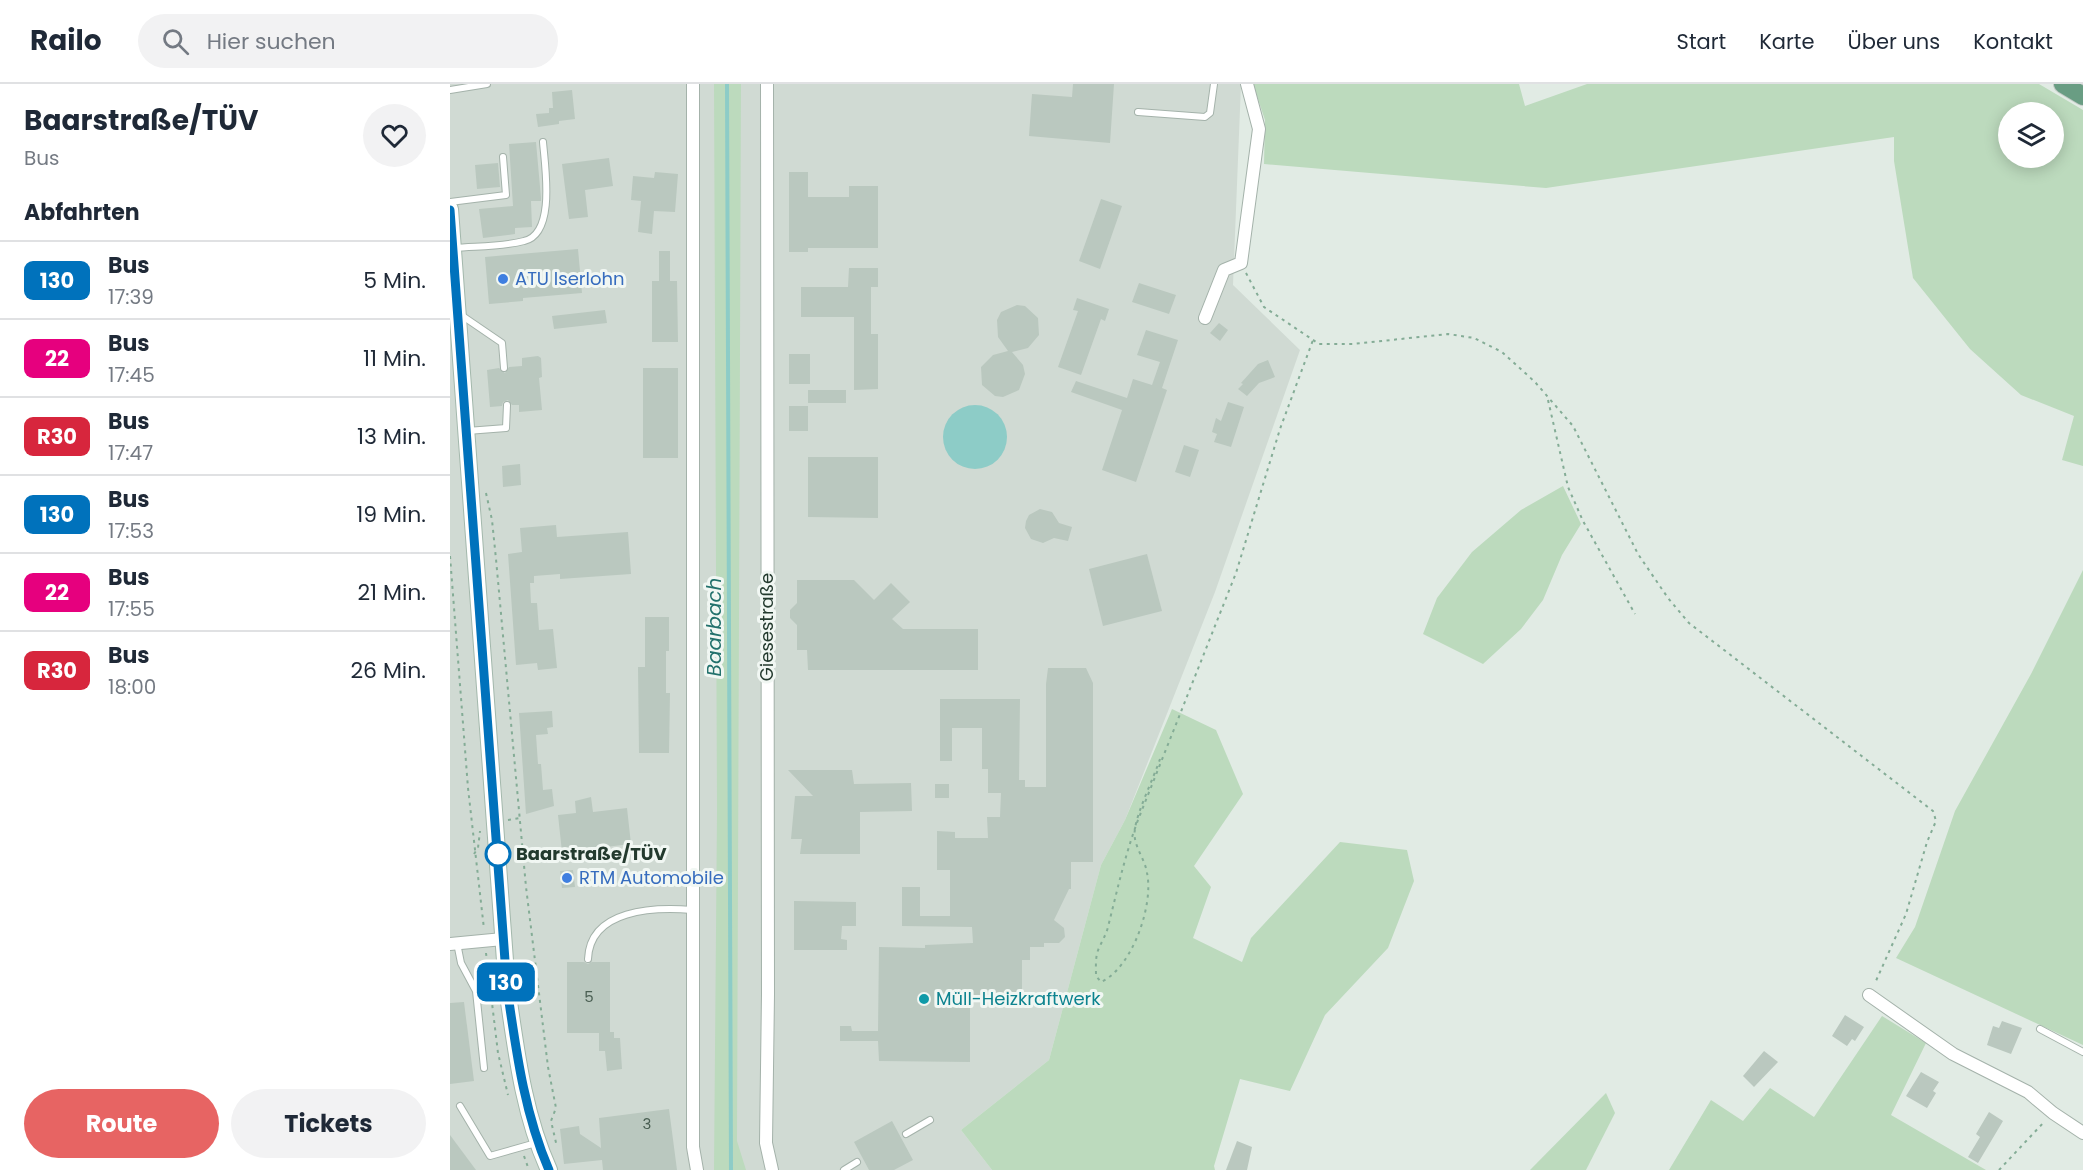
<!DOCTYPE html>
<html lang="de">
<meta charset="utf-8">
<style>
:root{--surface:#fff;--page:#f2f2f3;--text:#1f2937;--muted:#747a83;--line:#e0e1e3;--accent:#e76463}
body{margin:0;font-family:Poppins,sans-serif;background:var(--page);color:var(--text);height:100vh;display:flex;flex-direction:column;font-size:22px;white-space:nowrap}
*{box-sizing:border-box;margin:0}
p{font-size:20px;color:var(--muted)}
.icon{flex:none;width:33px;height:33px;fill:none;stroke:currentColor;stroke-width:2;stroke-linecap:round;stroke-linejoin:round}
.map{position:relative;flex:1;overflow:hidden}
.details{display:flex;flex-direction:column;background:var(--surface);width:450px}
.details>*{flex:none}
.badge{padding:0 12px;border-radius:9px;font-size:21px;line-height:39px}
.buttons{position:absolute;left:1548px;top:18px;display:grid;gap:12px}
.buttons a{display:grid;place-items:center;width:66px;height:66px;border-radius:50%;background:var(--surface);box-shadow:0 3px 15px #0003;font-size:30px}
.map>.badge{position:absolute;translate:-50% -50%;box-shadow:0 0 0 3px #fff}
h2{padding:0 24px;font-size:22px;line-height:54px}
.round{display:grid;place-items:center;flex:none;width:63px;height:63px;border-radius:32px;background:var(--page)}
.overview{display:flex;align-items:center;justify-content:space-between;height:102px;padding:0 24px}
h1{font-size:28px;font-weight:700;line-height:45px}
.primary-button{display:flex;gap:12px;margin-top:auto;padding:12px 24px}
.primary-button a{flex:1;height:69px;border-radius:36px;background:var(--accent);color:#fff;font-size:24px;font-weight:700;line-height:69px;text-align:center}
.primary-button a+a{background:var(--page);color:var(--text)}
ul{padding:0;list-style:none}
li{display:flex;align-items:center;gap:18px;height:78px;padding:0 24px;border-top:2px solid var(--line)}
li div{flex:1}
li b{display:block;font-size:22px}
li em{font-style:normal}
li .badge{min-width:66px;font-weight:700;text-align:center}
header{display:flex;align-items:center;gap:36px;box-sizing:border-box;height:84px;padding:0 30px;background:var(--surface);border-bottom:2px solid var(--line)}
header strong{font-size:28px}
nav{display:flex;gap:33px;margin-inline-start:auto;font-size:21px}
.search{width:420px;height:54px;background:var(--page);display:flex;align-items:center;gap:15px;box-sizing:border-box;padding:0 21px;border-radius:33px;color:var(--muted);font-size:22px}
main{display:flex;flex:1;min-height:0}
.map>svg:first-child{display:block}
.built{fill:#d0dad3}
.green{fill:#bcdabd;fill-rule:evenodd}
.water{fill:#8dccc7}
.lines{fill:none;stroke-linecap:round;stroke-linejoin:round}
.stream{stroke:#8dccc7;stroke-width:4}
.building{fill:#bac8bf}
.lane-casing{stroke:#a4b2aa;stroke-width:8}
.street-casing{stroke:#a4b2aa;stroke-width:14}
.secondary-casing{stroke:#a3b8ac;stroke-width:18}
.primary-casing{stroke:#c1c8c4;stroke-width:20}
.path{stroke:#84ac96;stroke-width:2;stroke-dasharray:3 4.5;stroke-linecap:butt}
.lane{stroke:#fff;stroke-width:6}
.street{stroke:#fff;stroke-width:12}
.secondary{stroke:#fff;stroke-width:16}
.primary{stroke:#699d83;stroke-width:18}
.line-casing{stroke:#fff;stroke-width:14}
.line{stroke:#0072bc;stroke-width:9}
.shop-dot{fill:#3f7fe0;stroke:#f1f7f3;stroke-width:2}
.stop-dot{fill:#fff;stroke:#0072bc;stroke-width:3}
.culture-dot{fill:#0f9aa8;stroke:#f1f7f3;stroke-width:2}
.labels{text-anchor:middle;stroke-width:6;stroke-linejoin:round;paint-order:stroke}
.number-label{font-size:15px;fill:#495e52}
.shop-label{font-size:18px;fill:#366cbe;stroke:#f1f7f3;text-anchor:start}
.street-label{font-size:18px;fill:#233a2e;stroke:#f1f7f3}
.stop-label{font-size:18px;font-weight:bold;fill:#233a2e;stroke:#f1f7f3;text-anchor:start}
.culture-label{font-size:18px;fill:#0d838f;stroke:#f1f7f3;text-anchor:start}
.water-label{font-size:20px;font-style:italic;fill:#22716c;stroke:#f1f7f3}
</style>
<header>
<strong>Railo</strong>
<div class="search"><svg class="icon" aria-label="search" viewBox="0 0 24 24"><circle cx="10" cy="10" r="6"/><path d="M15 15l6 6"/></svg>Hier suchen</div>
<nav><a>Start</a><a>Karte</a><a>Über uns</a><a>Kontakt</a></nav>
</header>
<main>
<section class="details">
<div class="overview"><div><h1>Baarstraße/TÜV</h1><p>Bus</p></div><a class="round"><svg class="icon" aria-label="heart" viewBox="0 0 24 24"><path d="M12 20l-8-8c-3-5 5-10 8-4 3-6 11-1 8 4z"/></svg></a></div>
<h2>Abfahrten</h2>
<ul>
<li><span class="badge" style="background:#0072bc;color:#fff">130</span><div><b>Bus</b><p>17:39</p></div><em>5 Min.</em></li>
<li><span class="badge" style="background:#e6007e;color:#fff">22</span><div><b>Bus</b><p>17:45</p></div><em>11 Min.</em></li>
<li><span class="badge" style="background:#d7263d;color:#fff">R30</span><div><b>Bus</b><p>17:47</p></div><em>13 Min.</em></li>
<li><span class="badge" style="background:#0072bc;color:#fff">130</span><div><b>Bus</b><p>17:53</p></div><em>19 Min.</em></li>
<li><span class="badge" style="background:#e6007e;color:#fff">22</span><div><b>Bus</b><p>17:55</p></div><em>21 Min.</em></li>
<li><span class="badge" style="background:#d7263d;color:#fff">R30</span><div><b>Bus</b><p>18:00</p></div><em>26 Min.</em></li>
</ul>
<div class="primary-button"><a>Route</a><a>Tickets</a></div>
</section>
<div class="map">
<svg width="1633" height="1086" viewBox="0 0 1633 1086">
<rect width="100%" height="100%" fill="#e1ebe4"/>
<polygon class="built" points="0,0 791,0 783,201 850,266 765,508 675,736 651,781 599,976 511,1046 542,1086 0,1086"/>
<g class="green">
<polygon points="264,0 291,0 287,1057 296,1086 264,1086 267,727"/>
<path d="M803 0H1069L1075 22 1137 0H1589L1633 26V382L1612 376 1624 332 1571 311 1520 265 1463 194 1444 77V53L1096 104 814 80 815 36ZM1558 28H1604V74H1558Z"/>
<polygon points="1113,402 1131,440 1112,471 1093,516 1071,545 1033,580 973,550 987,514 1022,468 1071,426"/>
<polygon points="1633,486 1633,961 1446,874 1465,843 1505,727 1581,590"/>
<polygon points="722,625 766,646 793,710 744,782 761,803 743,854 792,878 801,854 890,758 957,766 964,797 938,864 875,931 840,1007 790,995 764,1082 765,1086 542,1086 511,1046 599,976 651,781 675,736"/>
<polygon points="1432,932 1476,959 1441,1031 1536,1086 1219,1086 1261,1016 1293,1037 1320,1004 1364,1033"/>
<polygon points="1156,1009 1165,1029 1136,1086 1080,1086"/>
</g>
<circle class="water" cx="525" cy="353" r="32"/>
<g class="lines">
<polyline class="stream" points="277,0 281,1086"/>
</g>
<g class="building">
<polygon points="623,0 664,0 660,59 579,52 582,10 622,13"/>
<polygon points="122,6 125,35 109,37 109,40 88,43 86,30 99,29 99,24 103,24 102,8"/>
<polygon points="86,58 91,114 91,117 81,117 82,143 65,144 65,150 33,154 29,125 63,122 59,60"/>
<polygon points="159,74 163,102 135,106 138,133 119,135 112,80"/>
<polygon points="48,79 50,103 27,105 25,81"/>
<polygon points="205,88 228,90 225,128 204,127 202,150 188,148 191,117 181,116 183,92 204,94"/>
<polygon points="339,88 358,88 358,113 399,113 399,102 428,102 428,164 358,164 358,168 339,168"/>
<polygon points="651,115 672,122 650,185 629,177"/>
<polygon points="128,165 132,209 73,214 73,217 39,220 35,173"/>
<polygon points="209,167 220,167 220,197 227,197 228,258 202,258 202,197 209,197"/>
<polygon points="399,184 428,184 428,203 421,203 421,250 428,250 428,305 404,306 404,233 351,233 351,203 398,203"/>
<polygon points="689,199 726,211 719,230 682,218"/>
<polygon points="627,214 659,225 655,237 651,235 631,291 608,283 628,227 623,226"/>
<polygon points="567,221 575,222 588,234 589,251 578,264 562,268 573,281 575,290 569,306 553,313 545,312 532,301 531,283 543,271 558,267 548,253 547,236 551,228"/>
<polygon points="155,226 157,239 104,245 102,232"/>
<polygon points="769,239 778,246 770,257 760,249"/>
<polygon points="696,246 728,256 712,304 717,306 686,398 652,386 672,326 621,308 626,297 677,314 683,295 702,301 710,278 687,271"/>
<rect x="339" y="270" width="21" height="30"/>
<polygon points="88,272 91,274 92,293 89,294 92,326 69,328 69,321 62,321 58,316 53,318 52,322 40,323 37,286 49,284 55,289 59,283 72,282 72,274"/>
<polygon points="818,276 825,293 809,299 797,312 788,305 793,300 791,299 808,280"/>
<rect x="193" y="284" width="35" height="90"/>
<rect x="358" y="306" width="38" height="13"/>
<polygon points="778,318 794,323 781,363 764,358 767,350 762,348 766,334 771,337"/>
<rect x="339" y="322" width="19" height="25"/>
<polygon points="734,361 749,366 740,393 725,388"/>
<polygon points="358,373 428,373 428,434 358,433"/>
<polygon points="70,380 71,401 53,403 52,382"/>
<polygon points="590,425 602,428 609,439 622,443 618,457 604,454 593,459 581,455 575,444 576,437 579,431"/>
<polygon points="106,441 107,453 178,448 181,490 110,495 110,490 84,492 84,499 80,499 81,519 87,519 89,546 103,545 107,584 88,586 87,579 66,581 58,470 72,468 70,444"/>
<polygon points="697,470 712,527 653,542 639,485"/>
<polygon points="347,496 404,496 424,516 441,499 460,518 442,535 453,545 528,545 528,586 358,586 357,566 347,566 347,541 340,534 340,526 347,519"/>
<polygon points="195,533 219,533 219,567 216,567 216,609 220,609 219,669 189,669 188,583 195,583"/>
<polygon points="598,584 636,584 643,599 643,778 621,778 621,805 619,805 604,836 614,844 615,853 609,859 594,859 594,863 580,863 580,876 572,876 572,916 520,916 520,978 429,977 428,957 390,957 390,942 401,942 402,947 428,947 429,863 475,864 475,861 523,859 522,843 452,842 452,803 470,803 470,832 500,832 500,786 487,786 487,747 505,748 505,754 538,754 537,733 550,733 551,709 538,709 538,685 532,685 532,644 502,644 502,677 490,677 490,615 570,615 569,696 575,696 575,703 596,703 596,600"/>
<polygon points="102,627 103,643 97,644 98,650 86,651 88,680 91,680 93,706 102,705 104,722 76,730 69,629"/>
<polygon points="338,686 402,686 404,700 461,699 462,727 410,728 410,770 350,770 352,755 341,755 345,712 363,712"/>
<rect x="485" y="700" width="14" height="14"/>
<polygon points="141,713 143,728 177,724 181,760 112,768 108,731 126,729 125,717"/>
<polygon points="123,786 125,803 112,804 110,787"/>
<polygon points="344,817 406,818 406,842 392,842 391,855 397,856 397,866 344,866"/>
<polygon points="117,878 134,878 138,880 142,878 160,878 160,948 164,948 164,954 170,954 172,985 157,987 155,967 149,967 149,949 117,949"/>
<polygon points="14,918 24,997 0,1000 0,919"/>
<polygon points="1395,931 1414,943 1405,957 1402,955 1397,962 1382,952"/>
<polygon points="1552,937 1572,944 1561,970 1537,961 1543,942 1549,944"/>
<polygon points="1314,967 1328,978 1304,1003 1293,992"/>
<polygon points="1471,988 1489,998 1483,1007 1486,1009 1477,1024 1456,1012"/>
<polygon points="219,1025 227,1086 153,1086 152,1076 114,1080 110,1045 129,1042 130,1050 151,1064 149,1034"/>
<polygon points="1539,1028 1553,1037 1528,1079 1518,1073 1530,1053 1526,1050"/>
<polygon points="442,1037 463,1076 444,1086 419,1086 404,1058"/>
<polygon points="0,1051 26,1086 0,1086"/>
<polygon points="787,1057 802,1063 797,1086 776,1086"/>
</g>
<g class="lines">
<defs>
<g id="lane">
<polyline points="0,6 37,0"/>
<polyline points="688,28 755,33 760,29 764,0"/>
<polyline points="0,118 56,111 53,73"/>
<path d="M4 164C26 162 52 163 74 157 106 150 95 83 93 58"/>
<polyline points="11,231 52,259 54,284"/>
<polyline points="17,347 56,344 57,321"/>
<polyline points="7,859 11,879 26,907 34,984"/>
<path d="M138 875C140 825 204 823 242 826"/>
<polyline points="1590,945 1633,968"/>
<polyline points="10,1022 40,1072 86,1059"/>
<polyline points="456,1050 480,1036"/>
<polyline points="394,1086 407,1078"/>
</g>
<g id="street">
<polyline points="243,0 243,1063 247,1086"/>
<polyline points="317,0 318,910 316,1059 322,1086"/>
<polyline points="755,234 774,186 791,179 809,45 797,0"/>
<polyline points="0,860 53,855"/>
<polyline points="1419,911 1503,970 1578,1008 1603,1029 1633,1049"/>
</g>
<path id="secondary" d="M0 125 57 904C66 965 73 1029 99 1086"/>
<polyline id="primary" points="1613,0 1633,12"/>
</defs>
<use href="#lane" class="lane-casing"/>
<use href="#street" class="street-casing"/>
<use href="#secondary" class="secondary-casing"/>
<use href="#primary" class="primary-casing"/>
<g class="path">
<polyline points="796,189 814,223 869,260 903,260 998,250 1024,254 1052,268 1085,298 1123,342 1188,470 1218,514 1239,539 1483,727 1486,737 1477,758 1456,830 1425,899"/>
<polyline points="1098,316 1118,403 1133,437 1185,530"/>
<polyline points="36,409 42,436 46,475 76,803 98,983 106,1024 101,1037 107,1063"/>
<polyline points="0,472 18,704 34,845"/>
<path d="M710 675C704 693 687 728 685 745 682 761 695 774 697 789 704 821 682 884 651 898L646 892C646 883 645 872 649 864 652 857 656 851 658 843 667 807 675 771 688 736L786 489 830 345 863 256"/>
<polyline points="58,736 70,734"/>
<polyline points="24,770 28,764 30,747"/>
<polyline points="36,869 48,969 58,1011"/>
<polyline points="74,1072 79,1086"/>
<polyline points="1549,1086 1595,1037"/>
</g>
<use href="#lane" class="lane"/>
<use href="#street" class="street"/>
<use href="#secondary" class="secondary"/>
<use href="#primary" class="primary"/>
</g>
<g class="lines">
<defs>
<path id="line" d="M0 126 57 904C66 965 74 1029 99 1086"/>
</defs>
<use href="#line" class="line-casing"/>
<use href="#line" class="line"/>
</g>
<g class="shop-dot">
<circle cx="53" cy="195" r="6"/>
<circle cx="117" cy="794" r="6"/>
</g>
<circle class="stop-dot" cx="48" cy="770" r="12"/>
<circle class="culture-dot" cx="474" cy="915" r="6"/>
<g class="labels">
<g class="number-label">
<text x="139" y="918">5</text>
<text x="197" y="1045">3</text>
</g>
<g class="shop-label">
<text x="65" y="201">ATU Iserlohn</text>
<text x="129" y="800">RTM Automobile</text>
</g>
<g class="street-label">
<text transform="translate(317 543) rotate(-90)" y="6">Giesestraße</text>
</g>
<g class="stop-label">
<text x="66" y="776">Baarstraße/TÜV</text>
</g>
<g class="culture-label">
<text x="486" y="921">Müll-Heizkraftwerk</text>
</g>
<g class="water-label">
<text transform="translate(264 543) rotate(-90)" y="7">Baarbach</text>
</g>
</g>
</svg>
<div class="buttons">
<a><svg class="icon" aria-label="layers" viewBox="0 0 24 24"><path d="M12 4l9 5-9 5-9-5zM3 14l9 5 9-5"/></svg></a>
</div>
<b class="badge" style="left:56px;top:898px;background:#0072bc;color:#fff">130</b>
</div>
</main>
